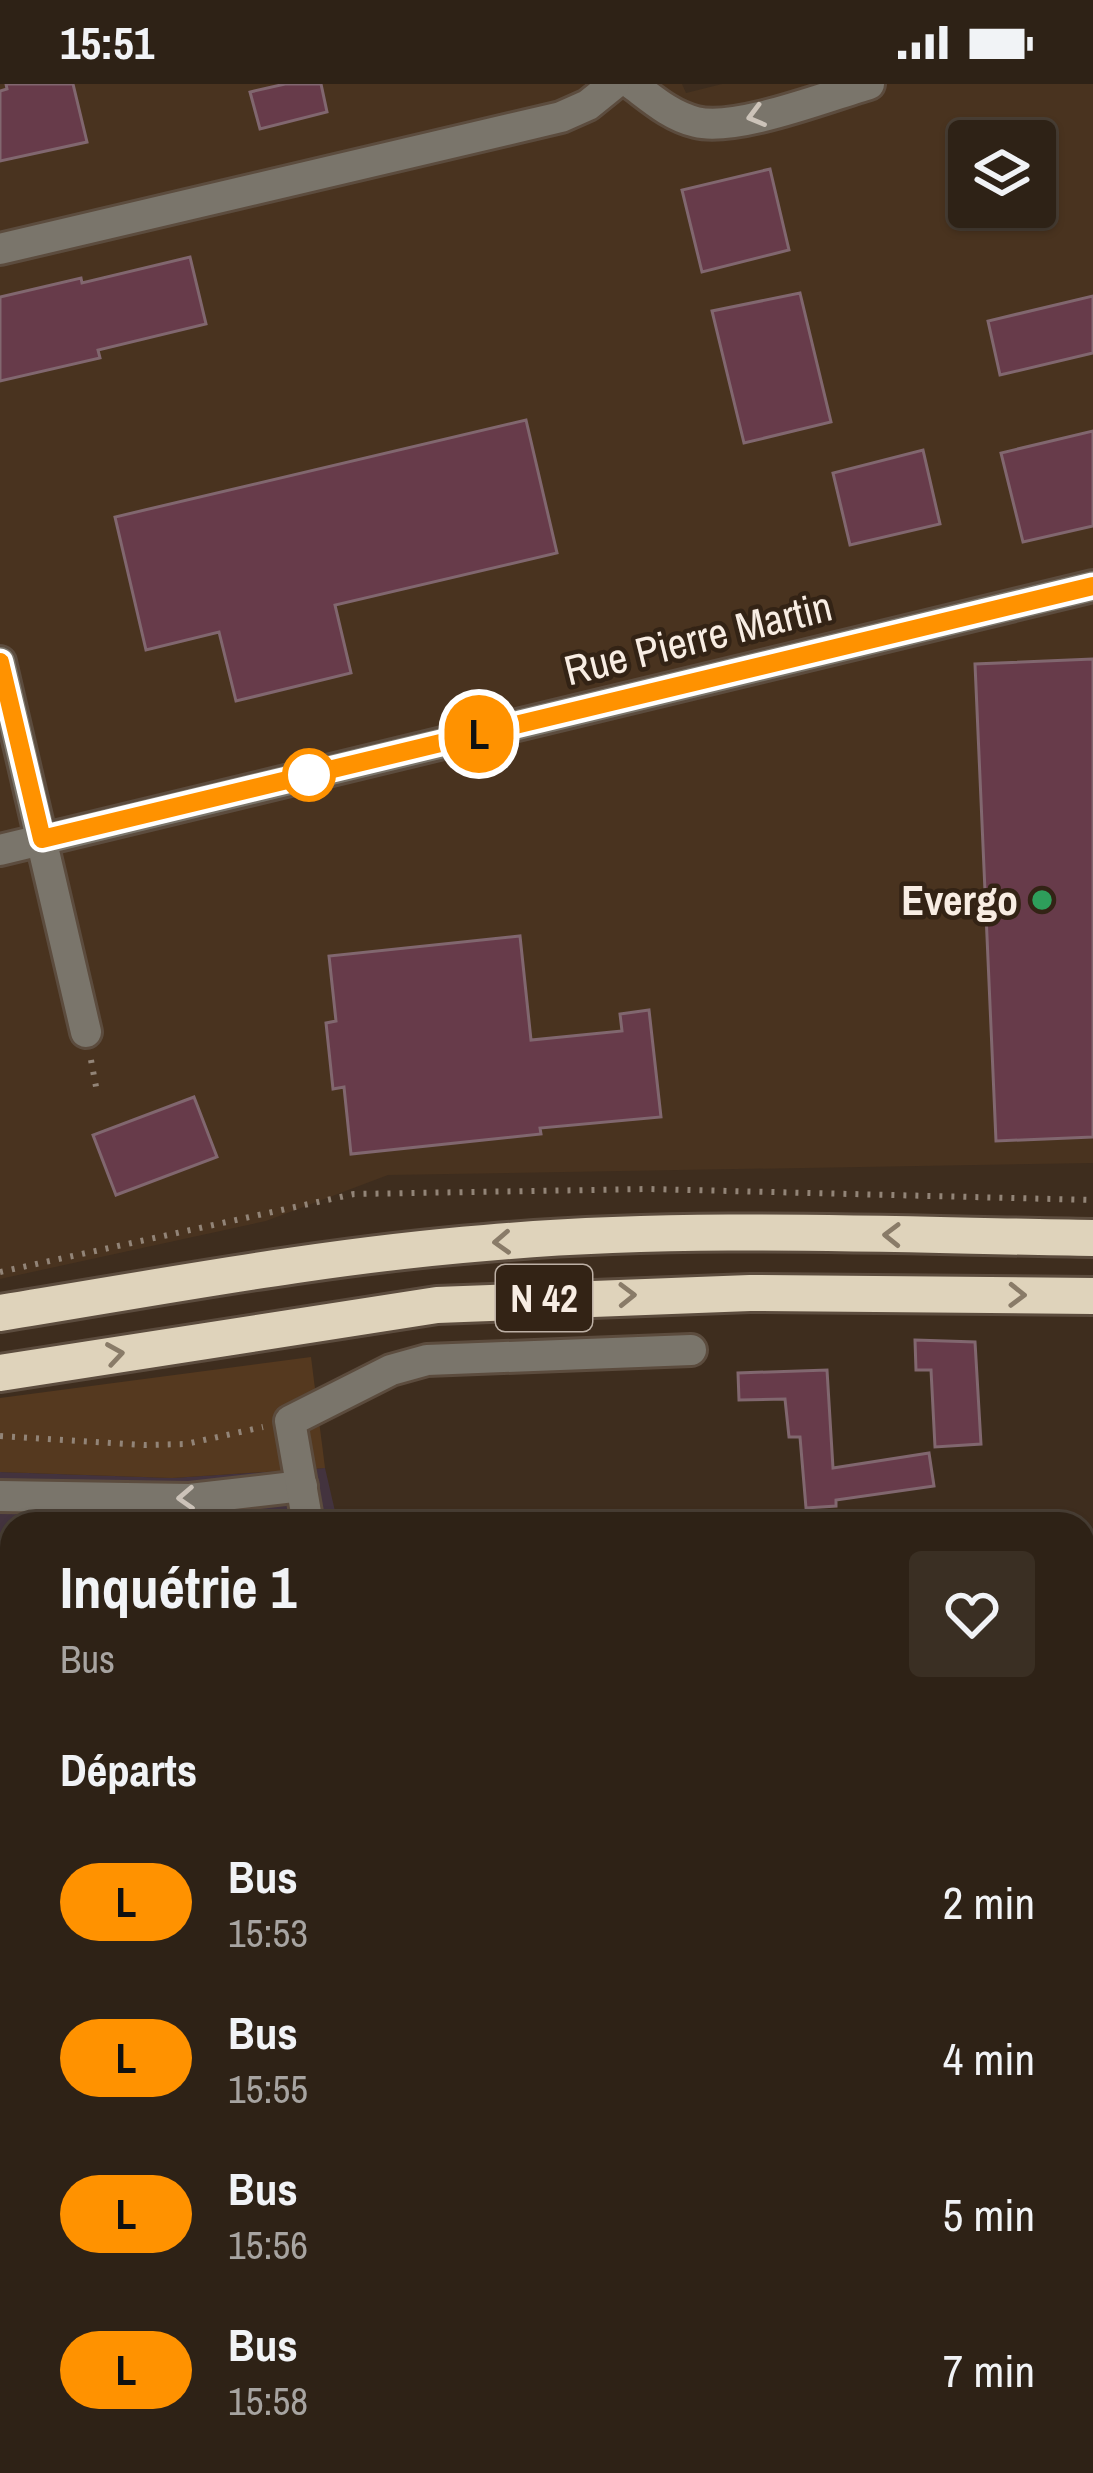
<!DOCTYPE html>
<html lang="fr">
<meta charset="utf-8">
<style>
:root{--surface:#2e2216;--page:#3a2f23;--text:#f1f3f6;--muted:#a7a4a1;--line:#493f35}
body{margin:0;font-family:"Archivo Narrow",sans-serif;background:var(--page);color:var(--text);height:100vh;display:flex;flex-direction:column;font-size:45px;white-space:nowrap}
*{box-sizing:border-box;margin:0}
p{font-size:39px;color:var(--muted)}
.icon{flex:none;width:66px;height:66px;fill:none;stroke:currentColor;stroke-width:2;stroke-linecap:round;stroke-linejoin:round}
.map{position:relative;flex:1;overflow:hidden}
.details{position:absolute;left:0px;top:1428px;width:1095px;height:963px;display:flex;flex-direction:column;background:var(--surface);border-radius:36px 36px 0 0;box-shadow:0 3px 9px #0004,0 0 0 3px var(--line)}
.details>*{flex:none}
.badge{padding:0 24px;border-radius:39px;font-size:42px;line-height:78px}
.controls{position:absolute;left:948px;top:36px;display:grid;gap:24px}
.controls a{display:grid;place-items:center;width:108px;height:108px;border-radius:12px;background:var(--surface);box-shadow:0 3px 9px #0004,0 0 0 3px var(--line);font-size:60px}
.map>.badge{position:absolute;translate:-50% -50%;box-shadow:0 0 0 6px #fff}
h2{padding:0 60px;font-size:45px;line-height:108px}
.round{display:grid;place-items:center;flex:none;width:126px;height:126px;border-radius:12px;background:var(--page)}
.head{display:flex;align-items:center;justify-content:space-between;height:204px;padding:0 60px}
h1{font-size:57px;font-weight:800;line-height:90px}
ul{padding:0;list-style:none}
li{display:flex;align-items:center;gap:36px;height:156px;padding:0 60px}
li div{flex:1}
li b{display:block;font-size:45px}
li em{font-style:normal}
li .badge{min-width:132px;font-weight:700;text-align:center}
.status{display:flex;justify-content:space-between;align-items:center;height:84px;padding:0 60px;background:var(--surface);direction:ltr}
.status svg{height:33px;fill:currentColor}
.map>svg:first-child{display:block}
.commercial{fill:#43333e}
.built{fill:#49331f;fill-rule:evenodd}
.green{fill:#55391f}
.building{fill:#673b4a;stroke:#81676f;stroke-width:3}
.lines{fill:none;stroke-linecap:round;stroke-linejoin:round}
.minor-casing{stroke:#5c4c3e;stroke-width:36}
.highway-casing{stroke:#5c4c3e;stroke-width:42}
.path{stroke:#928477;stroke-width:6;stroke-dasharray:3 9;stroke-linecap:butt}
.minor{stroke:#7a756b;stroke-width:30}
.highway{stroke:#dfd3bb;stroke-width:36}
.oneway{stroke:#ccc3b9}
.oneway2{stroke:#897b68}
.line-casing{stroke:#fff;stroke-width:27}
.line{stroke:#ff9200;stroke-width:18}
.stop-dot{fill:#fff;stroke:#ff9200;stroke-width:6}
.leisure-dot{fill:#2e9e5b;stroke:#332315;stroke-width:4.5}
.labels{text-anchor:middle;stroke-width:9;stroke-linejoin:round;paint-order:stroke}
.shield{fill:#332315;stroke:#bdb0a5;stroke-width:3}
.shield-label{font-size:39px;font-weight:bold;fill:#f8ede3}
.street-label{font-size:42px;fill:#f8ede3;stroke:#332315}
.poi-label{font-size:42px;font-weight:bold;fill:#f8ede3;stroke:#332315;text-anchor:end}
</style>
<div class="status"><b>15:51</b><svg viewBox="0 0 49 12"><path d="M0 12V9h3v3zM5 12V6h3v6zM10 12V3h3v9zM15 12V0h3v12zM26 1h20v11H26zM47 4h2v5h-2z"/></svg></div>
<div class="map">
<svg width="1093" height="2389" viewBox="0 0 1093 2389">
<rect width="100%" height="100%" fill="#3e2d1e"/>
<polygon class="commercial" points="325,1384 338,1440 12,1440 12,2379 323,2379 268,2389 0,2389 0,1388 172,1394"/>
<path class="built" d="M0 0H682L686 9 722 0H1093V1079L388 1091 266 1137 0 1195ZM969 57H1035V123H969Z"/>
<g class="green">
<polygon points="311,1273 325,1384 172,1394 0,1388 0,1314"/>
<polygon points="1093,1895 1093,2389 561,2389 559,2379 1083,2379 1083,1897"/>
</g>
<g class="building">
<polygon points="6,0 73,0 87,58 0,77 0,7 7,5"/>
<polygon points="285,0 321,0 327,28 260,45 250,8"/>
<polygon points="770,85 789,166 702,188 682,106"/>
<polygon points="190,173 206,240 98,266 100,274 0,297 0,213 81,194 82,199"/>
<polygon points="800,209 831,338 744,359 712,227"/>
<polygon points="1093,212 1093,269 1000,291 988,237"/>
<polygon points="526,336 557,469 335,521 351,589 236,617 219,548 146,566 115,433"/>
<polygon points="1093,347 1093,442 1023,458 1001,369"/>
<polygon points="923,366 940,440 850,461 833,389"/>
<polygon points="1093,575 1093,1053 996,1057 975,580"/>
<polygon points="520,852 531,956 622,947 620,930 649,926 661,1033 540,1044 541,1050 351,1070 344,1003 333,1005 326,939 336,937 329,872"/>
<polygon points="194,1013 217,1073 116,1111 93,1051"/>
<polygon points="915,1256 975,1258 981,1360 935,1363 931,1286 916,1286"/>
<polygon points="827,1286 833,1384 929,1369 934,1402 836,1416 836,1422 806,1424 800,1353 789,1353 785,1315 739,1316 738,1289"/>
</g>
<g class="lines">
<defs>
<g id="minor">
<path d="M632 0C652 15 671 32 696 38 736 48 828 12 869 0"/>
<polyline points="0,165 561,33 588,21 614,0"/>
<polyline points="0,578 86,948"/>
<polyline points="0,766 1093,502"/>
<polyline points="0,1412 190,1415 302,1402"/>
<polyline points="308,1440 290,1337 391,1286 427,1276 691,1266"/>
<polyline points="1083,1756 1093,1754"/>
<polyline points="1083,1798 1093,1796"/>
<polyline points="0,1891 12,1891"/>
<polyline points="0,2018 12,2018"/>
<polyline points="0,2192 12,2189"/>
</g>
<g id="highway">
<path d="M0 1229C161 1203 323 1172 485 1159 687 1141 891 1151 1093 1154"/>
<polyline points="0,1289 437,1221 750,1209 1093,1212"/>
</g>
</defs>
<use href="#minor" class="minor-casing"/>
<use href="#highway" class="highway-casing"/>
<g class="path">
<polyline points="91,976 97,1008"/>
<polyline points="0,1188 354,1110 649,1105 1093,1116"/>
<polyline points="0,1352 144,1361 186,1360 263,1343"/>
<polyline points="1083,1697 1093,1696"/>
</g>
<use href="#minor" class="minor"/>
<use href="#highway" class="highway"/>
</g>
<defs><path id="oneway-chevron" d="M-2-3.5L2.5 0L-2 3.5" fill="none" stroke-width="1.6" stroke-linecap="round" stroke-linejoin="round" transform="scale(3)"/></defs>
<g class="oneway">
<use href="#oneway-chevron" transform="translate(756 32) rotate(165)"/>
<use href="#oneway-chevron" transform="translate(186 1414) rotate(177)"/>
</g>
<g class="oneway2">
<use href="#oneway-chevron" transform="translate(892 1151) rotate(-179)"/>
<use href="#oneway-chevron" transform="translate(502 1158) rotate(177)"/>
<use href="#oneway-chevron" transform="translate(627 1211) rotate(-1)"/>
<use href="#oneway-chevron" transform="translate(1017 1211) rotate(1)"/>
<use href="#oneway-chevron" transform="translate(115 1270) rotate(-9)"/>
</g>
<g class="lines">
<defs>
<polyline id="line" points="0,578 42,755 1093,502"/>
</defs>
<use href="#line" class="line-casing"/>
<use href="#line" class="line"/>
</g>
<circle class="stop-dot" cx="309" cy="691" r="24"/>
<circle class="leisure-dot" cx="1042" cy="816" r="12"/>
<g class="labels">
<rect class="shield" x="496" y="1181" width="96" height="66" rx="9"/>
<g class="shield-label">
<text x="544" y="1228">N 42</text>
</g>
<g class="street-label">
<text transform="translate(698 554) rotate(-14)" y="15">Rue Pierre Martin</text>
</g>
<g class="poi-label">
<text x="1018" y="831">Evergo</text>
</g>
</g>
</svg>
<div class="controls">
<a><svg class="icon" aria-label="layers" viewBox="0 0 24 24"><path d="M12 4l9 5-9 5-9-5zM3 14l9 5 9-5"/></svg></a>
</div>
<b class="badge" style="left:479px;top:650px;background:#ff9200;color:#111">L</b>
<section class="details">
<div class="head"><div><h1>Inquétrie 1</h1><p>Bus</p></div><a class="round"><svg class="icon" aria-label="heart" viewBox="0 0 24 24"><path d="M12 20l-8-8c-3-5 5-10 8-4 3-6 11-1 8 4z"/></svg></a></div>
<h2>Départs</h2>
<ul>
<li><span class="badge" style="background:#ff9200;color:#111">L</span><div><b>Bus</b><p>15:53</p></div><em>2 min</em></li>
<li><span class="badge" style="background:#ff9200;color:#111">L</span><div><b>Bus</b><p>15:55</p></div><em>4 min</em></li>
<li><span class="badge" style="background:#ff9200;color:#111">L</span><div><b>Bus</b><p>15:56</p></div><em>5 min</em></li>
<li><span class="badge" style="background:#ff9200;color:#111">L</span><div><b>Bus</b><p>15:58</p></div><em>7 min</em></li>
</ul>
</section>
</div>
